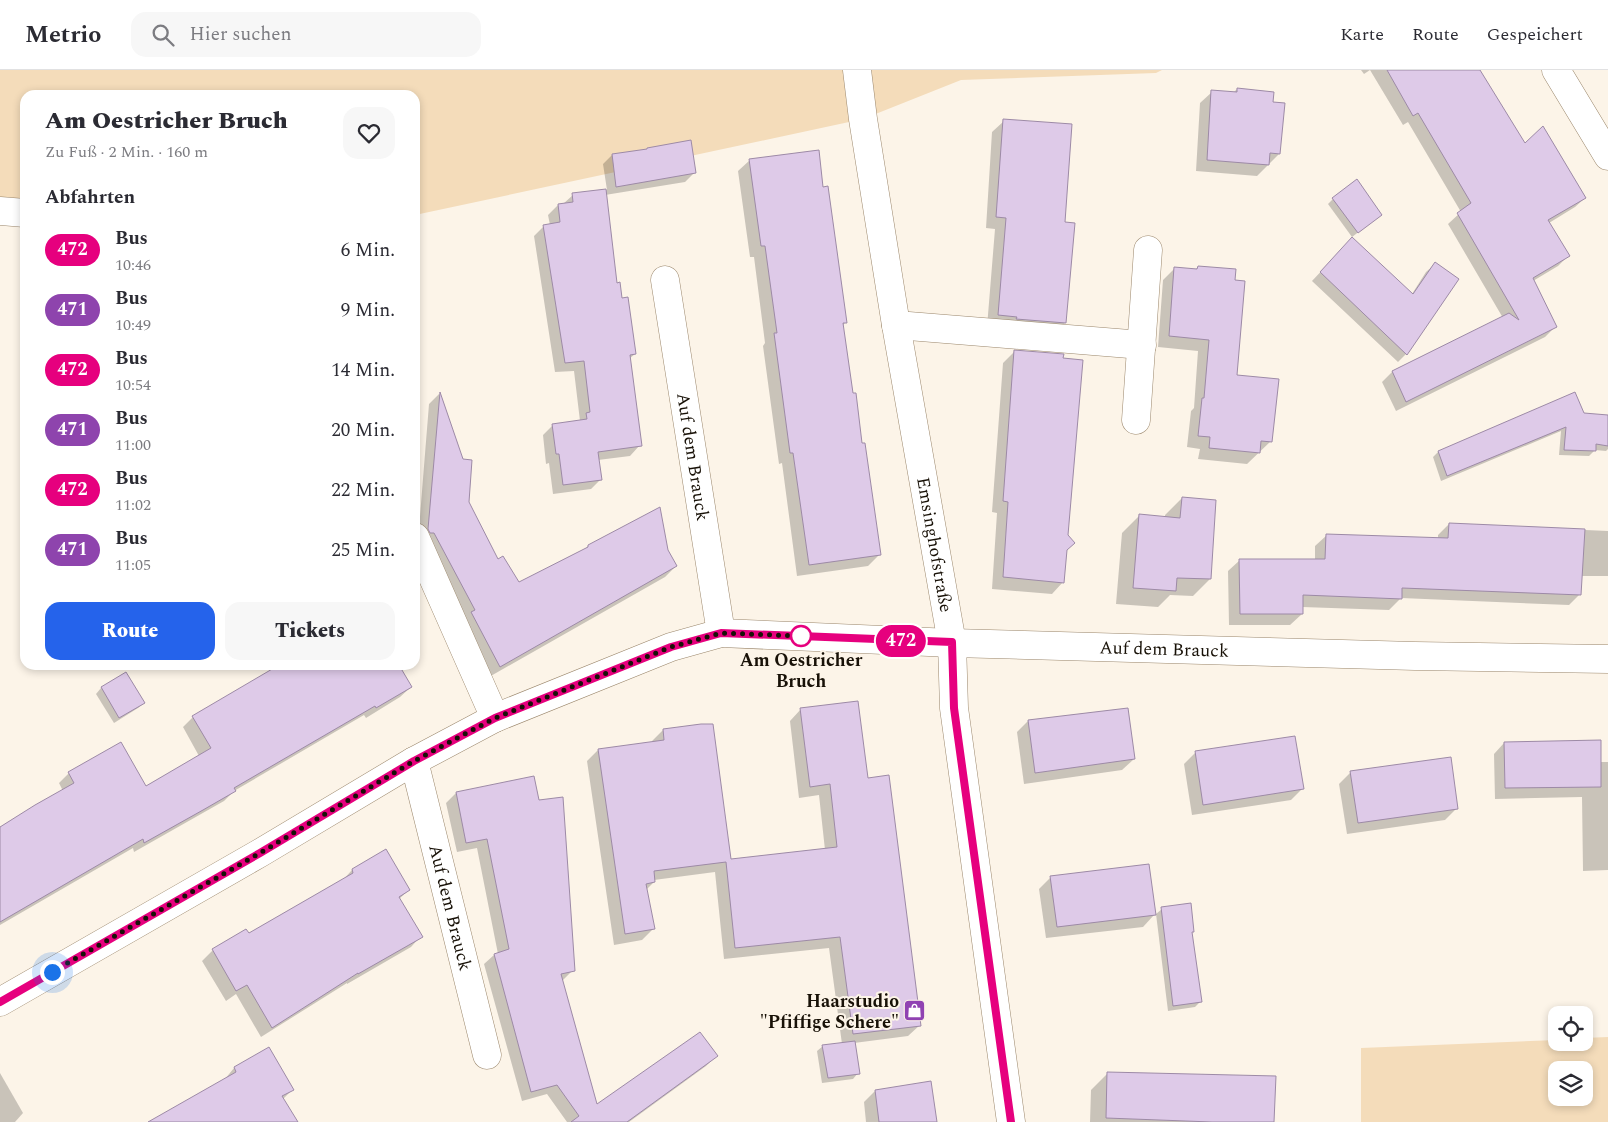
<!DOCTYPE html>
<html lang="de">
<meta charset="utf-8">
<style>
:root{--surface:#fff;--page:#f7f7f7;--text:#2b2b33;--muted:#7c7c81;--line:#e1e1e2;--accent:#2563eb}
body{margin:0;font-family:Spectral,serif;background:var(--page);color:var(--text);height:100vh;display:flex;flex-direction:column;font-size:19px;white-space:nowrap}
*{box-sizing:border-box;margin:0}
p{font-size:16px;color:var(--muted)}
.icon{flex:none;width:28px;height:28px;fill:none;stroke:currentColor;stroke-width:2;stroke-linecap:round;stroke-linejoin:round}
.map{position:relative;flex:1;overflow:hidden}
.drawer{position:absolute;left:20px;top:20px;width:400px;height:580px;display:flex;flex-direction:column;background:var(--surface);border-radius:15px;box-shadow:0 2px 8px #0003}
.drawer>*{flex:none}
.badge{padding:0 10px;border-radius:16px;font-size:18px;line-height:32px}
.buttons{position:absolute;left:1548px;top:936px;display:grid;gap:10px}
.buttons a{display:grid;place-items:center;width:45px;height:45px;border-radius:10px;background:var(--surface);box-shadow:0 2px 8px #0003;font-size:25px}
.you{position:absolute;width:25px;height:25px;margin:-12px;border:4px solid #fff;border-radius:50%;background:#1a73e8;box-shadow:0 0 0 8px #1a73e833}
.map>.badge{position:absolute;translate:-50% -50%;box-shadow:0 0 0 2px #fff}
h2{padding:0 25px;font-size:19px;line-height:45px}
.round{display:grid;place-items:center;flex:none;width:52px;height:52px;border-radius:15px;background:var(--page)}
.headline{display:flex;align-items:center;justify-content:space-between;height:85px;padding:0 25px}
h1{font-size:24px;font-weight:800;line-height:38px}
.cta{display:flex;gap:10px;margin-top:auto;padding:10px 25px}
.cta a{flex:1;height:58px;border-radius:15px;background:var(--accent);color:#fff;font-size:20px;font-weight:800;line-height:58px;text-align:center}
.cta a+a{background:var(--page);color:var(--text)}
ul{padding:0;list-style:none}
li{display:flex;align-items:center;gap:15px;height:60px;padding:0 25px}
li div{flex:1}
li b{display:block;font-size:19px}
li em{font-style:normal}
li .badge{min-width:55px;font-weight:700;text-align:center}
header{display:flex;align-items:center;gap:30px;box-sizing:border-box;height:70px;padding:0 25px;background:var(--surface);border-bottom:1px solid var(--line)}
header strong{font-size:24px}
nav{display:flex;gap:28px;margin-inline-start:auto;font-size:18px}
.search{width:350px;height:45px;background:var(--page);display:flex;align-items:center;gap:12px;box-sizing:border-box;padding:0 18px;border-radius:15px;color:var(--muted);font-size:19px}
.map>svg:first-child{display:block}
.green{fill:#f4dcba;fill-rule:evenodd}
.shadow{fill:#0003}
.building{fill:#decae8;stroke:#9d8aa6}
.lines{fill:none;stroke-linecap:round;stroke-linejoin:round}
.minor-casing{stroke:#9b876c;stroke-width:29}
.minor{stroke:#fff;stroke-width:28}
.line-casing{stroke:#fff;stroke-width:11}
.line{stroke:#e6007e;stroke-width:8}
.walk{stroke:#181107;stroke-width:5;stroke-dasharray:0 9}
.stop-dot{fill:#fff;stroke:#e6007e;stroke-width:2.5}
.labels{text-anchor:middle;stroke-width:4;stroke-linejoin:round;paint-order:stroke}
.street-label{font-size:18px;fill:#181107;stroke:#fcf4e8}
.stop-label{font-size:18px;font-weight:bold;fill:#181107;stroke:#fcf4e8}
.poi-label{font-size:18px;font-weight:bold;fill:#181107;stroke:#fcf4e8;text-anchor:end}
</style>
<header>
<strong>Metrio</strong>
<div class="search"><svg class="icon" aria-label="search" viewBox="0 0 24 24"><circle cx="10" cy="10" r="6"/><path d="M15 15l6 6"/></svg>Hier suchen</div>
<nav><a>Karte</a><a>Route</a><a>Gespeichert</a></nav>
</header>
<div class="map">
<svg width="1608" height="1052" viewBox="0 0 1608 1052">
<rect width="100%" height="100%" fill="#fcf4e8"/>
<g class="green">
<polygon points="0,0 1162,0 1156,3 961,10 863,49 415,145 415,25 25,25 25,147 0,144"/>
<path d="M1608 967V1052H1361V978L1556 970V972H1584V968ZM1556 1000H1584V1028H1556Z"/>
</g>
<g class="shadow">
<polygon points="1361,0 1370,0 1364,4"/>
<polygon points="1370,0 1474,0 1525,75 1585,128 1575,137 1549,153 1568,186 1558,196 1533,211 1555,257 1545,267 1396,341 1382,312 1392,302 1503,248 1448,154 1461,142 1408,52 1403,55"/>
<polygon points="1237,19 1272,33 1279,84 1257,106 1196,101 1200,33 1212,22 1233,23"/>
<polygon points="1004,51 1064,153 1065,253 1054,264 987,257 995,159 986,158 992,62"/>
<polygon points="646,81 694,103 685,112 605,125 615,214 621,230 635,284 629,289 640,375 630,386 598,390 601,409 591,419 553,424 549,393 546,394 543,365 553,355 580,351 574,301 555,302 534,166 544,156 550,155 548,145 558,135 563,134 573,125 607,120 603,94 612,85"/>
<polygon points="750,90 822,118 845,253 842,256 852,324 879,485 868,496 797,506 782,393 779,394 763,276 765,273 754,187 750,187 738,101"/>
<polygon points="1333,129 1381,145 1352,167 1328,134"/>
<polygon points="1344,177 1412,224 1426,202 1435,194 1457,209 1406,284 1398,292 1312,211"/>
<polygon points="1198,197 1236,306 1271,371 1247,394 1198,389 1200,379 1187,377 1191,341 1194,338 1198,281 1158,277 1163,210 1174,199 1195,200"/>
<polygon points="1014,282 1066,480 1063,512 1052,524 992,519 997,443 992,442 1003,293"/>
<polygon points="439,324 462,391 467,432 497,491 519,514 584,480 588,476 667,481 676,496 665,507 489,607 418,471 429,334"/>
<polygon points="1575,324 1583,344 1608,346 1608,379 1606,381 1595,380 1589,386 1559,385 1561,361 1441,411 1433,387 1438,382"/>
<polygon points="1182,428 1210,509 1193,526 1170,525 1158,537 1116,534 1122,463 1139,446 1165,448 1165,445"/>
<polygon points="1449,454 1608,461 1608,506 1581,506 1580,524 1569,535 1401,528 1389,540 1302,537 1302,544 1290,555 1229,555 1228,501 1240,490 1315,491 1315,476 1327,465 1438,469 1438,465"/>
<polygon points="281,595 398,595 411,617 400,627 366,648 364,645 234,721 224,731 134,782 133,778 0,855 0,757 63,721 59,713 69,703 145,717 199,686 183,657 193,647"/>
<polygon points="126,603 144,633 138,638 114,653 96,624 101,618"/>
<polygon points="801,639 867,710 920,955 908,966 854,973 858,1003 853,1009 822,1013 817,981 823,976 842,974 829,878 724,889 715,802 654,810 654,812 646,820 653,859 642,870 614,875 587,691 598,680 652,673 652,671 663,660 730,790 825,780 819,725 799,728 790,651"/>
<polygon points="1028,651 1134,689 1122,700 1024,714 1017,662"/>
<polygon points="1504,673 1600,692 1608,692 1608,800 1583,801 1582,727 1495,729 1494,684"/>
<polygon points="1196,682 1302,719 1291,730 1192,745 1184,694"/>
<polygon points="1351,702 1457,738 1445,750 1347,764 1339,714"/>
<polygon points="533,707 573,900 562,911 596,1036 716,986 706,996 629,1052 567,1052 547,1024 522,1031 484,894 494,885 498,884 477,778 457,782 446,733 456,723"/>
<polygon points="386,780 409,820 399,829 421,866 411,877 347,914 347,913 261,967 236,924 226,931 202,891 213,880 246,861 248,865 342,811 352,800"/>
<polygon points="1051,807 1154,845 1143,857 1046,868 1039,819"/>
<polygon points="1162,839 1191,863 1201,931 1195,937 1168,941 1156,844"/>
<polygon points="269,979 292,1020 283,1029 296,1052 151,1052 225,1009 234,998"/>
<polygon points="0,1003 23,1043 15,1052 0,1052"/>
<polygon points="1108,1003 1273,1052 1090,1052 1091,1020"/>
<polygon points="875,1021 935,1052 866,1052 864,1032"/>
</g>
<g class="building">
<polygon points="1387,0 1480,0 1525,73 1543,56 1586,128 1548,150 1570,186 1533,208 1557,257 1406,332 1392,301 1509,243 1519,250 1457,143 1471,133 1418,43 1413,46"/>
<polygon points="1237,18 1274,22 1273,32 1285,33 1280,84 1270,83 1269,95 1207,90 1211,20 1237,22"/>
<polygon points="1003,49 1072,54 1065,152 1075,153 1066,253 1016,249 1017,247 998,245 1006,148 996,147"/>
<polygon points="691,70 696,103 616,117 612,84 647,79 647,78"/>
<polygon points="819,80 823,117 828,116 847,253 843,253 853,323 856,323 862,373 865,373 881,485 809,495 793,383 790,383 774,263 777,263 765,176 761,176 749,89"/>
<polygon points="1357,109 1382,145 1358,163 1332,128"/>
<polygon points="606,119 617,213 620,212 622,228 628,227 636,284 630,285 642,376 598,382 602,410 563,415 559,384 556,384 552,354 587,349 586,343 590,342 584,291 565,293 543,155 560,152 558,134 573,132 572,123"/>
<polygon points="1352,167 1413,224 1435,192 1459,209 1407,285 1320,202"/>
<polygon points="1198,196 1236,199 1235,210 1245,211 1237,305 1279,309 1272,372 1261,371 1260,383 1209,378 1210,367 1198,366 1202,328 1204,328 1209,270 1169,266 1174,197 1197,199"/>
<polygon points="1014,280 1064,284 1063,288 1083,290 1068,465 1075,473 1067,480 1064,513 1003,507 1008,432 1003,431"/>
<polygon points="440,322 463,389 472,390 469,432 498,489 503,486 519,512 588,477 588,475 660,437 668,480 677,496 500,597 471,542 475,540 434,463 430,463 428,459"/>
<polygon points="1575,322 1584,343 1608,345 1608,376 1596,374 1596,381 1564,380 1566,357 1447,406 1438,381"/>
<polygon points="1182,427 1216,430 1211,509 1177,508 1176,521 1133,518 1139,444 1180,448"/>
<polygon points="1449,453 1585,459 1581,525 1402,518 1402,529 1303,525 1303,544 1240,544 1239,489 1325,489 1326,464 1448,468"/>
<polygon points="279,595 399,595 412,617 376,638 375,636 234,718 236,721 203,740 144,773 143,769 0,852 0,757 35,735 74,713 68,702 121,672 146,716 211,678 192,646"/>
<polygon points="126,602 145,633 119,648 101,617"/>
<polygon points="858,631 868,708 889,705 921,956 853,964 840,867 735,878 726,792 654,801 655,812 646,814 655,859 625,864 598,679 664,670 663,659 701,654 713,654 731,789 837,777 830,714 810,717 800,638"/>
<polygon points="1128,638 1135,689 1035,703 1028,650"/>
<polygon points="1295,666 1304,719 1203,735 1195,681"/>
<polygon points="1601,670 1601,717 1505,718 1504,672"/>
<polygon points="1451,687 1458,739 1358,753 1350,701"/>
<polygon points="534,706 539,730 563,727 575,901 561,904 597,1034 700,962 718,986 627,1052 571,1052 579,1046 557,1015 531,1022 494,884 509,879 487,769 466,773 456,722"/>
<polygon points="386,779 410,820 399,827 423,867 358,904 358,903 272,958 247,915 236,921 212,879 246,859 249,863 353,803 352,799"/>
<polygon points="1149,794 1156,845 1057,857 1050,806"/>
<polygon points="1191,833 1194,862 1192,862 1202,932 1173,936 1161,837"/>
<polygon points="855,971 860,1004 828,1008 822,975"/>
<polygon points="269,977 294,1020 282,1026 298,1052 148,1052 236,1002 234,997"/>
<polygon points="1107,1002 1276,1006 1274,1052 1212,1052 1106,1048"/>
<polygon points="931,1011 937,1052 879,1052 875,1020"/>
</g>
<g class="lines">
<defs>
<g id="minor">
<path id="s1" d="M857 0 863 49 896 255 952 573 954 638 1011 1052"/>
<polyline points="1556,0 1608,86"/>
<polyline points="0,141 25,143"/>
<path id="s2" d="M665 210 721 563"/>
<polyline points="896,255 1142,275"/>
<polyline points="1136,350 1148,180"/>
<polyline points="415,467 495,648"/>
<path id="s3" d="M414 691 487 985"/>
<path id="s4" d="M0 932 260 783 414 691 495 648 671 577 721 563 952 573 1415 586 1608 589"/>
</g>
</defs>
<use href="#minor" class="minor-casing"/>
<use href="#minor" class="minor"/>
</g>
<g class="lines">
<defs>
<polyline id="line" points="0,932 260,783 414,691 495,648 671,577 721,563 952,572 954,638 1011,1052"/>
</defs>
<use href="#line" class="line-casing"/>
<use href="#line" class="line"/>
<polyline class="walk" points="52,902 260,783 414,691 495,648 671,577 721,563 801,566"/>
</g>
<defs>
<symbol id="shop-square" viewBox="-11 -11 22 22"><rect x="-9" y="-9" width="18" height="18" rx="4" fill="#9042b2" stroke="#fcf4e8"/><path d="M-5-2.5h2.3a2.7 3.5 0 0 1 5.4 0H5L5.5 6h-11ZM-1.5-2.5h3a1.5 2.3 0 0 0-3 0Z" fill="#fff"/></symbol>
</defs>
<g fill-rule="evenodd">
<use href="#shop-square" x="902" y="928" width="25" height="25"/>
</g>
<circle class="stop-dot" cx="801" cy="566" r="10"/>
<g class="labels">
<g class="street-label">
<text dy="6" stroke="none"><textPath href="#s2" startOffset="179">Auf dem Brauck</textPath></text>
<text dy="6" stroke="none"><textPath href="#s1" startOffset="481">Emsinghofstraße</textPath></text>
<text dy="6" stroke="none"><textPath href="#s4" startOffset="1256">Auf dem Brauck</textPath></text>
<text dy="6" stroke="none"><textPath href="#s3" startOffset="151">Auf dem Brauck</textPath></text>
</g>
<g class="stop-label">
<text x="801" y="596">Am Oestricher<tspan x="801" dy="21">Bruch</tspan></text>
</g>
<g class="poi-label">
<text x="899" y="937">Haarstudio<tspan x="899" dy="21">"Pfiffige Schere"</tspan></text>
</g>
</g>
</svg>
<div class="buttons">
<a><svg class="icon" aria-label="locate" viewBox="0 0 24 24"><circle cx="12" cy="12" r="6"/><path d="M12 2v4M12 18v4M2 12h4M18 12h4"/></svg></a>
<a><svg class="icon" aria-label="layers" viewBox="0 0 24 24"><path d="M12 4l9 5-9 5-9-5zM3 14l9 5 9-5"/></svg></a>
</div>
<div class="you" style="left:52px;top:902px"></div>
<b class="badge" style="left:901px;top:571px;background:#e6007e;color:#fff">472</b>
<section class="drawer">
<div class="headline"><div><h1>Am Oestricher Bruch</h1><p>Zu Fuß · 2 Min. · 160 m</p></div><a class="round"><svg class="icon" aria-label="heart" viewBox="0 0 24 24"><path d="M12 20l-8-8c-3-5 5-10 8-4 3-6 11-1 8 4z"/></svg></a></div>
<h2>Abfahrten</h2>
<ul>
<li><span class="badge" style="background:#e6007e;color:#fff">472</span><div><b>Bus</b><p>10:46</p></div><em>6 Min.</em></li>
<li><span class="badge" style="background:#8e44ad;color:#fff">471</span><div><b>Bus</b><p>10:49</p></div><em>9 Min.</em></li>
<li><span class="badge" style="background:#e6007e;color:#fff">472</span><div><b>Bus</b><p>10:54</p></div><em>14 Min.</em></li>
<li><span class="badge" style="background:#8e44ad;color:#fff">471</span><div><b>Bus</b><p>11:00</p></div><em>20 Min.</em></li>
<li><span class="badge" style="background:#e6007e;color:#fff">472</span><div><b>Bus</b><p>11:02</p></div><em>22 Min.</em></li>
<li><span class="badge" style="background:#8e44ad;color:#fff">471</span><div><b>Bus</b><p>11:05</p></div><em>25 Min.</em></li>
</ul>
<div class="cta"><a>Route</a><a>Tickets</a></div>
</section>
</div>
